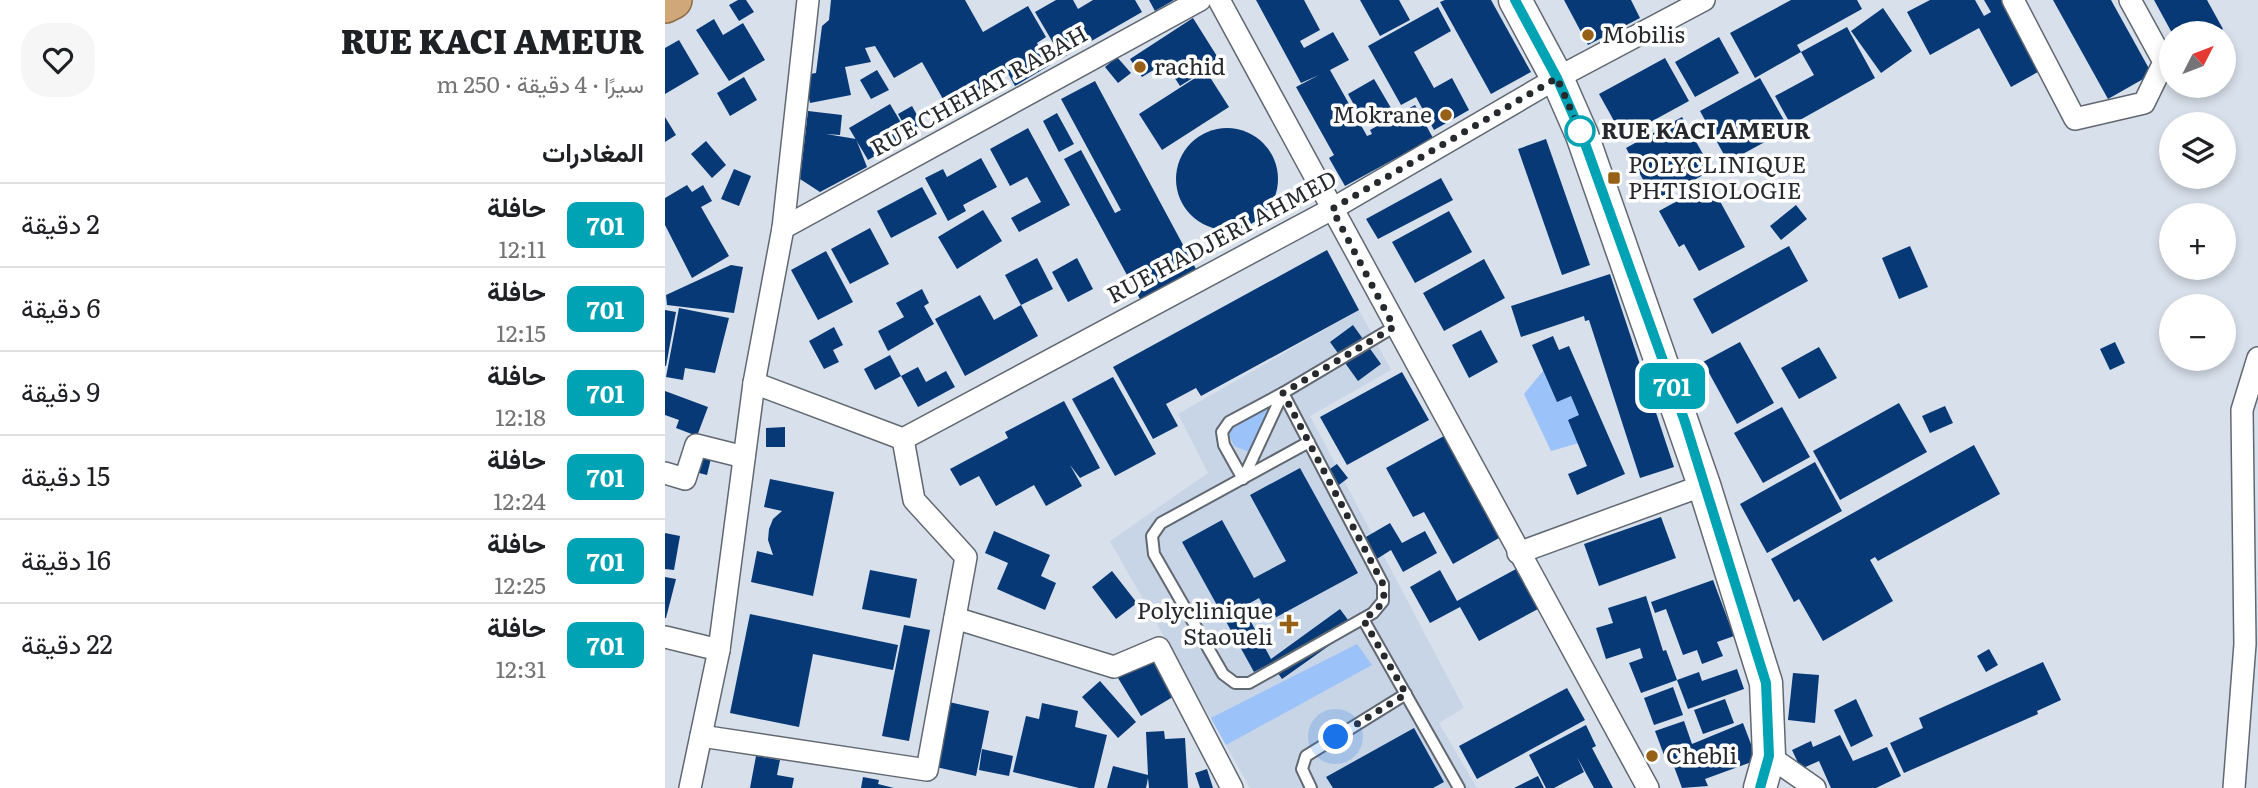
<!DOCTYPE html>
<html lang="ar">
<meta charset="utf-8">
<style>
:root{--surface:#fff;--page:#f6f6f6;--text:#202124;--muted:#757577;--line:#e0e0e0}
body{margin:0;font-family:Literata,Vazirmatn,serif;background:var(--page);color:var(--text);direction:rtl;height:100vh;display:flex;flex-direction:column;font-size:26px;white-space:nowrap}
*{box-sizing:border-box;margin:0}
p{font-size:23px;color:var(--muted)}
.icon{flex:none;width:38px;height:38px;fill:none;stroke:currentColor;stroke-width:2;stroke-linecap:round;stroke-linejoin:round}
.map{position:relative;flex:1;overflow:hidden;direction:ltr}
.panel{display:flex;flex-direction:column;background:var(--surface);width:665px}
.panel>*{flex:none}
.badge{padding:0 14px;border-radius:10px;font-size:24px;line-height:46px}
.needle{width:46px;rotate:48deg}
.controls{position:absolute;left:1494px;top:21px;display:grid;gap:14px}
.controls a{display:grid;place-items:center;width:77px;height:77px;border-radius:50%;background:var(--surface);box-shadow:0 4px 10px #0003;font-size:35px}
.you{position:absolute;width:35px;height:35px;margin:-18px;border:5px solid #fff;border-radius:50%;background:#1a73e8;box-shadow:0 0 0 10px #1a73e833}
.map>.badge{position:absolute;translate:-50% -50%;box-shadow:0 0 0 4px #fff}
h2{padding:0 21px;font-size:26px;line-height:63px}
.round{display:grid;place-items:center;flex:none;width:74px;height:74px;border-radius:28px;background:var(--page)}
.overview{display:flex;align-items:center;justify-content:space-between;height:119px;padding:0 21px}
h1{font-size:33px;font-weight:800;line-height:52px}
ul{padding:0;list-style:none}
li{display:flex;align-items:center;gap:21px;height:84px;padding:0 21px;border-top:2px solid var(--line)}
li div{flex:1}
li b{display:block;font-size:26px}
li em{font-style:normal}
li .badge{min-width:77px;font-weight:700;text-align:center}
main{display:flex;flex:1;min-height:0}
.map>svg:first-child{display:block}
.built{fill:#c8d5e6}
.green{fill:#9bc2f9}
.building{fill:#063976}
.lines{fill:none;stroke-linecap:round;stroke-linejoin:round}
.service-casing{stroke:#616871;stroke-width:14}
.minor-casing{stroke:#616871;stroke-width:24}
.secondary-casing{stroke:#616871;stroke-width:35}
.trunk-casing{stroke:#8d6d48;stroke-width:40}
.service{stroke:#fff;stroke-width:10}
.minor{stroke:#fff;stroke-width:21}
.secondary{stroke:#fff;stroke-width:32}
.trunk{stroke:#d0a778;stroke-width:37}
.line-casing{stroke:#fff;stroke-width:16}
.line{stroke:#00a3b4;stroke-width:10}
.walk{stroke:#26292d;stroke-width:7;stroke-dasharray:0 12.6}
.poi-dot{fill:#966017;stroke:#fff;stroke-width:2.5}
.stop-dot{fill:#fff;stroke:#00a3b4;stroke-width:3.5}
.labels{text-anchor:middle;stroke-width:7;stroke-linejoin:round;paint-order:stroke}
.poi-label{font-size:23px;fill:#26292d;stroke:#fff;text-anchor:start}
.street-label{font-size:23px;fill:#26292d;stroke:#fff}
.stop-label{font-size:23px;font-weight:bold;fill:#26292d;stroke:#fff;text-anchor:start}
</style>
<main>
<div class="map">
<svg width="1593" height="788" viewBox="0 0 1593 788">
<rect width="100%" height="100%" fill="#d8e0eb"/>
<polygon class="built" points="694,310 726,370 645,416 799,708 774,723 812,788 585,788 445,541 543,473 513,414"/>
<g class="green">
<polygon points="883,365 918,397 914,443 886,451 859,394"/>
<polygon points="606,407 584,452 569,446 562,430"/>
<polygon points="692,644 707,665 561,745 546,718"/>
</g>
<g class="building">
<polygon points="73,0 81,0 89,12 74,21 64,5"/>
<polygon points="166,0 300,0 318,32 363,6 381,37 372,43 385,65 350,86 343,73 283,108 257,62 229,78 210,46 200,48 206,62 180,67 186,95 145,103 139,75 151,73 157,26 164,20"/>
<polygon points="391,0 408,0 413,9 428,0 470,0 477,12 397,58 370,12"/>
<polygon points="484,0 509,0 490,11"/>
<polygon points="591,0 639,0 655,30 635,41 639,48 668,32 684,60 665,70 702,136 707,134 705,130 750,105 768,138 680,186 664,158 669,155 631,87 654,75 636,83"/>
<polygon points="695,0 734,0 745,20 715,36"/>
<polygon points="780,0 826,0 866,72 826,94 775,2"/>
<polygon points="899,0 966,0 975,18 923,45"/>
<polygon points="1126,0 1192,0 1197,9 1132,45 1136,52 1090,78 1065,33"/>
<polygon points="1265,0 1310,0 1319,16 1326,12 1319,0 1343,0 1380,68 1346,87 1314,28 1265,55 1242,12"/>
<polygon points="1388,0 1446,0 1487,74 1443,99"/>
<polygon points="1489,0 1542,0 1558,29 1550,33 1507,33"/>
<polygon points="773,7 786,31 749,52 769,88 787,78 804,110 769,130 751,97 736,105 703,46"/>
<polygon points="1218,8 1247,51 1216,73 1186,31"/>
<polygon points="528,18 555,61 515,86 500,63 477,77 465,59"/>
<polygon points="49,19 58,35 78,23 100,60 64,81 31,30"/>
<polygon points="1182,27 1210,78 1126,125 1110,96 1149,75 1136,52"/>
<polygon points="1054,37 1074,73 1030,97 1010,62"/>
<polygon points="14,40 34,74 0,94 0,48"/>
<polygon points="452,57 466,73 453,83 440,67"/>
<polygon points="1000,58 1024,101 958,137 934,94"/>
<polygon points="212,70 224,90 206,99 195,80"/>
<polygon points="541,71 564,107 497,150 474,114"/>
<polygon points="79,77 92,100 65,116 52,93"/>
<polygon points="1095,78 1124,129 1063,162 1035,111"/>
<polygon points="709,79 726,108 699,123 683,94"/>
<polygon points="430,81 531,269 475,299 399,159 416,150 450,213 456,210 396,99"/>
<polygon points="225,104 244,136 203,160 184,128"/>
<polygon points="247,106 258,126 244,134 233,114"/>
<polygon points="143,111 177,115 175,135 161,134 191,139 202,167 155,192 135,179"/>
<polygon points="392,113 409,144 394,152 378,121"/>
<polygon points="0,117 11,135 0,142"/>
<polygon points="1017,117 1047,170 990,202 961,148"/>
<circle cx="562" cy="179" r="51"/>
<polygon points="363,128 405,205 354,232 346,218 376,202 362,177 345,186 325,149"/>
<polygon points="881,139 925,265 897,275 853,149"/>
<polygon points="41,141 61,165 47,178 26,154"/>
<polygon points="316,158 332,187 298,205 301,211 283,221 260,178 278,169 282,177"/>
<polygon points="69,169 86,176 74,206 56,199"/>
<polygon points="776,178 788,200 713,239 701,219"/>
<polygon points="1045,183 1080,247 1034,271 1019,244 1014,247 994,211"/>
<polygon points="22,185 27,192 38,185 47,201 36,207 64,256 27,278 0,225 0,198"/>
<polygon points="257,187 272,214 226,238 212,211"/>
<polygon points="1131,205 1142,219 1116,240 1105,226"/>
<polygon points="318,210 337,241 292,269 273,237"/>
<polygon points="784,211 807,252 750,283 727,242"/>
<polygon points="205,228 224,264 185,284 166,249"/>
<polygon points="1124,246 1143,281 1047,334 1028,299"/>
<polygon points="1245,246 1263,287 1234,299 1217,258"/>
<polygon points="662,250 694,310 536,396 531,388 501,404 513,426 488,439 448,367"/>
<polygon points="161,251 188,302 153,320 126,270"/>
<polygon points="372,258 388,289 356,305 340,275"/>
<polygon points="412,258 428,289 403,302 387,272"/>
<polygon points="819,259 840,298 779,331 758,293"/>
<polygon points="66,265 78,267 69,313 2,305 1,295"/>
<polygon points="945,274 1009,467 975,478 924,320 920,321 919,316 856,337 846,306"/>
<polygon points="257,289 264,303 259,306 269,324 223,351 213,331 239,317 231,303"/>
<polygon points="315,295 329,320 356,305 373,336 300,376 270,319"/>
<polygon points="14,308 64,318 50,373 20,368 18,380 1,377"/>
<polygon points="0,310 11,312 1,366 0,366"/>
<polygon points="688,325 716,364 693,381 665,342"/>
<polygon points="169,327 178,345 168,350 174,362 159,369 144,341"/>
<polygon points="816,330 833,362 804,378 787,345"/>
<polygon points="888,336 894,350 904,346 960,474 912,495 903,474 922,466 903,420 914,415 906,396 892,402 867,345"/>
<polygon points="1075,342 1109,403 1072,424 1038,362"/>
<polygon points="1450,342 1460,363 1445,370 1435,349"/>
<polygon points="1154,347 1172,378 1134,399 1116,368"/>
<polygon points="225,355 236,376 210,390 199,369"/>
<polygon points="253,367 261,382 281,371 290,387 253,407 236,376"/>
<polygon points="737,372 764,420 682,465 655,417"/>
<polygon points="448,377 491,454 450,476 407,399"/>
<polygon points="0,391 43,407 32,436 11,428 14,420 0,415"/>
<polygon points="399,401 435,468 415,478 405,465 417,486 381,506 369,485 331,506 314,476 295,486 285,469 343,438 340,432"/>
<polygon points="1234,403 1262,452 1175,500 1148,451"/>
<polygon points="1280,406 1288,423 1265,433 1257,416"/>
<polygon points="1117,407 1145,457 1098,483 1069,433"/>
<polygon points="120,427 120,447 101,447 101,428"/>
<polygon points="779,436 834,538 788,564 759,512 748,517 721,468"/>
<polygon points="21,440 49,446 42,475 14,468"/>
<polygon points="1309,445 1335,494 1213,561 1210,557 1205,560 1228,601 1158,641 1134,599 1129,602 1106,559"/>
<polygon points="1150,462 1177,511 1102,553 1075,504"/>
<polygon points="672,464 683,478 670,488 659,473"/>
<polygon points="635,468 693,573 606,620 594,598 578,607 606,659 675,609 689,628 617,679 606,663 589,672 517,542 557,520 589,578 621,561 585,495"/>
<polygon points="105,479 169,492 148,596 86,582 92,551 108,555 103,540 104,529 108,519 117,511 99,507"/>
<polygon points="996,517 1011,558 934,586 919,544"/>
<polygon points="725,523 737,543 760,531 772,553 738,572 726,550 707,562 694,541"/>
<polygon points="329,531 385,555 376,576 391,583 380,610 332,589 343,563 320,553"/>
<polygon points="0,533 15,536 9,570 0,569"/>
<polygon points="851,569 873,609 814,641 795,607 765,623 745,587 775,570 792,601"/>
<polygon points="205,570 252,579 245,618 197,609"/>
<polygon points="447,571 472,603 451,619 427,587"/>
<polygon points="0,577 11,579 1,618 0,618"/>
<polygon points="1048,580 1069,636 1052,642 1058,656 1037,664 1032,650 1018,655 1001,609 990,613 986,602"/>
<polygon points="981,596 998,651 1001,650 1012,680 976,693 964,663 978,658 975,648 941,659 931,628 948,623 943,608"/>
<polygon points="85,614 233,645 228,670 148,654 134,727 65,713"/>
<polygon points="239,625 265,630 244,741 217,736"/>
<polygon points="1324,649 1333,665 1321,672 1312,656"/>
<polygon points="488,657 511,695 476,716 453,678"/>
<polygon points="1378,662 1396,700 1372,711 1373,714 1239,773 1225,743 1258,728 1254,718"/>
<polygon points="1072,669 1079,689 1023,709 1012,680 1034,672 1037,681"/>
<polygon points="1128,673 1154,675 1150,723 1123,720"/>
<polygon points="435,681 471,722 453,738 417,697"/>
<polygon points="1008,687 1018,715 989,725 979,698"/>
<polygon points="902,688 920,720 812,779 794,746"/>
<polygon points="1060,699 1069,723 1038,734 1029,710"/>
<polygon points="1191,699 1208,736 1186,747 1169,710"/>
<polygon points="284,702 324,711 311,776 271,767"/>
<polygon points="377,703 413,711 410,727 442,735 429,788 414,788 348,772 361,716 374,719"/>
<polygon points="1019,721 1027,744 1078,723 1092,760 1040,779 1043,786 1017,788 1004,753 999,755 990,731"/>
<polygon points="921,725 931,746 927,748 948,788 929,788 912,757 919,772 889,788 881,788 864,755"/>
<polygon points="749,728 779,782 768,788 668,788 661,777"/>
<polygon points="499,731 500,739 520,738 523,788 484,788 483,778 481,788 442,788 448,766 483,775 481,732"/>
<polygon points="1175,735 1188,761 1222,747 1236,776 1211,788 1166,788 1154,761 1136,769 1127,750 1146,741 1148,747"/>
<polygon points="317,749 348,756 344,776 314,770"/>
<polygon points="91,756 115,760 112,775 129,778 127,788 85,788"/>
<polygon points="542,769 548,788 535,788 530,773"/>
<polygon points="873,776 879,788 849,788"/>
<polygon points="198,777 214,780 213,784 229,788 196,788"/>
</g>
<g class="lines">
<defs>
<g id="service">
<polygon points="618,393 578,479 559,445 557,432 564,422"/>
<polyline points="644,442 496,523 487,536 489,554 558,674 570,683 584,683 708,613 718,601 718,584 618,393 729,327"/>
<polyline points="698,619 794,788"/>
<polyline points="646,788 637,769 641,756 741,694"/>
</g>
<g id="minor">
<polyline points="554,0 983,788"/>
<polyline points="1348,0 1410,119 1479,103 1499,62 1465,0"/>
<polyline points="118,228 535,0"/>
<polyline points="89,383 238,439 667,209 892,78 1039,0"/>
<polyline points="0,473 20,479 31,445 79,457"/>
<polyline points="853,553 1039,485"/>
<polyline points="290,618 449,667 494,648 567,788"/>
<polyline points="0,637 54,650"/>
<polyline points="36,736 262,770 301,557 249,500 238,439"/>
<polyline points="1104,756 1150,788"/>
<polyline points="25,788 54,650 89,383 118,228 143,0"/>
<polyline points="1569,788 1580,644 1577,410 1593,358"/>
</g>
<polyline id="secondary" points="850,0 892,78 917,135 1039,485 1101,683 1104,756 1095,788"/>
<polyline id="trunk" points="0,4 8,0"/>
</defs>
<use href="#service" class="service-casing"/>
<use href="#minor" class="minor-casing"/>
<use href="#secondary" class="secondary-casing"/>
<use href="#trunk" class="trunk-casing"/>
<use href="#service" class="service"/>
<use href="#minor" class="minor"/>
<use href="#secondary" class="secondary"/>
<use href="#trunk" class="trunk"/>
</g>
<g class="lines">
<defs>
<polyline id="line" points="850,0 892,78 917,135 1020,422 1101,683 1104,756 1095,788"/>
</defs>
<use href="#line" class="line-casing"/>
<use href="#line" class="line"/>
<path class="walk" d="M671 737 741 694 698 619C713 610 722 603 718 584L618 393 729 327 667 209 892 78 917 135 915 131"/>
</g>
<g class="poi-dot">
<circle cx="923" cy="35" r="7"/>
<circle cx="475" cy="67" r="7"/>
<circle cx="781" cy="115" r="7"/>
<rect x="942" y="171" width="14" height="14" rx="3.5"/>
<path d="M620.5 613.5h7v7h7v7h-7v7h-7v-7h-7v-7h7z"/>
<circle cx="987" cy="756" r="7"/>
</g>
<circle class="stop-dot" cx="915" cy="131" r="14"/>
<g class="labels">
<g class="poi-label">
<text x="937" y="43">Mobilis</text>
<text x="489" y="75">rachid</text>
<text x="767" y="123" text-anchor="end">Mokrane</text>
<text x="963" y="173">POLYCLINIQUE<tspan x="963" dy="26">PHTISIOLOGIE</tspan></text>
<text x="608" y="619" text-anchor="end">Polyclinique<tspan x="608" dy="26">Staoueli</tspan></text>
<text x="1001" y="764">Chebli</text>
</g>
<g class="street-label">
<text transform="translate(314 91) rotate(-29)" y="8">RUE CHEHAT RABAH</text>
<text transform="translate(557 237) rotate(-28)" y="8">RUE HADJERI AHMED</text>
</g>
<g class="stop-label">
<text x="936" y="139">RUE KACI AMEUR</text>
</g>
</g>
</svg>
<div class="controls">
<a><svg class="needle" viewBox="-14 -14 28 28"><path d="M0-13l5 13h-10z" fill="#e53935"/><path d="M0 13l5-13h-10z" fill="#757577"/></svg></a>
<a><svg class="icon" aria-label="layers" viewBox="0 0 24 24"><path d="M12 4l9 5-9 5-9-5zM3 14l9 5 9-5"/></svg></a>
<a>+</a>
<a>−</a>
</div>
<div class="you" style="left:671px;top:737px"></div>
<b class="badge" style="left:1007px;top:386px;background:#00a3b4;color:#fff">701</b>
</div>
<section class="panel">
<div class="overview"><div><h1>RUE KACI AMEUR</h1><p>سيرًا · 4 دقيقة · 250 m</p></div><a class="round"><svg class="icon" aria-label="heart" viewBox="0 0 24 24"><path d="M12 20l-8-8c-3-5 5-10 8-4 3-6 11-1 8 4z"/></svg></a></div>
<h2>المغادرات</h2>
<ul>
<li><span class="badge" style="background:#00a3b4;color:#fff">701</span><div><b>حافلة</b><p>12:11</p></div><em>2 دقيقة</em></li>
<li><span class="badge" style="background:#00a3b4;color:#fff">701</span><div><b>حافلة</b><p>12:15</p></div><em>6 دقيقة</em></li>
<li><span class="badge" style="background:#00a3b4;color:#fff">701</span><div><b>حافلة</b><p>12:18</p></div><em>9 دقيقة</em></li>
<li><span class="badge" style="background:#00a3b4;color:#fff">701</span><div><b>حافلة</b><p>12:24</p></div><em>15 دقيقة</em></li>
<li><span class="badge" style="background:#00a3b4;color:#fff">701</span><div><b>حافلة</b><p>12:25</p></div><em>16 دقيقة</em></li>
<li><span class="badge" style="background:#00a3b4;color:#fff">701</span><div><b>حافلة</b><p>12:31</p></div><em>22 دقيقة</em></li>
</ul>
</section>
</main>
